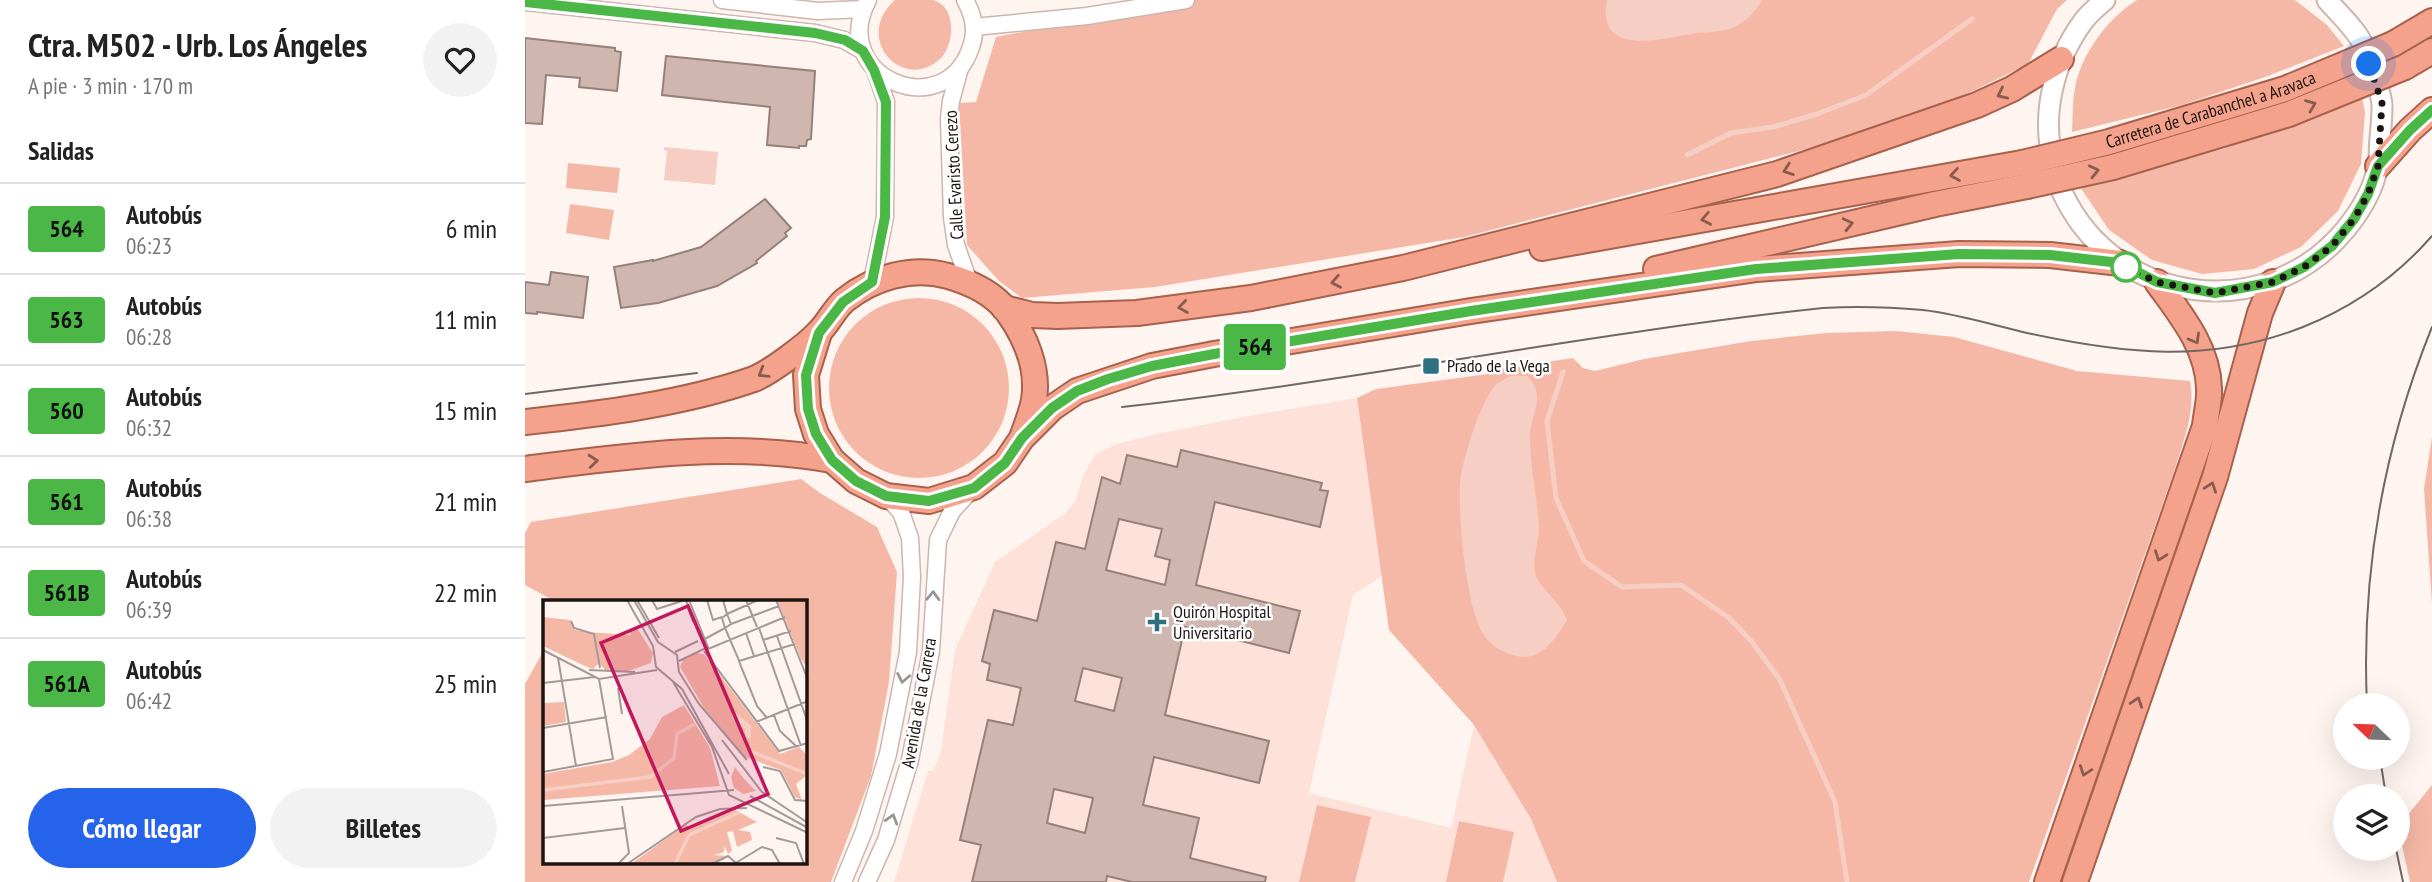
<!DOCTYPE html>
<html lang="es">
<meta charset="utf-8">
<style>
:root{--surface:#fff;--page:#f2f2f2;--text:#222;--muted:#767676;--line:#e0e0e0;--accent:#2563eb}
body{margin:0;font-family:"PT Sans Narrow",sans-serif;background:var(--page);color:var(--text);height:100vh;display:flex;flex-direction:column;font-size:26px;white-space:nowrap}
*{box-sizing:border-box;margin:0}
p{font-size:23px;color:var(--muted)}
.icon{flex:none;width:38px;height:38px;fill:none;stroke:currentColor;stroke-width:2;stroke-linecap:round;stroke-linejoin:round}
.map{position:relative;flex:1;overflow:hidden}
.side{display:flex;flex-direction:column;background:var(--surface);width:525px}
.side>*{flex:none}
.badge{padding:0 14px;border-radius:5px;font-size:24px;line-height:46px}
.needle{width:46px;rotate:293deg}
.buttons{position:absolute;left:1808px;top:693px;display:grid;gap:14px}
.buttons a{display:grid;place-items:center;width:77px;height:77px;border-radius:50%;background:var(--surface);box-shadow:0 7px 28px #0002;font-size:35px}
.you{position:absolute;width:35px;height:35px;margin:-18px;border:5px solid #fff;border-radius:50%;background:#1a73e8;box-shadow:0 0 0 10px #1a73e833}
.map>.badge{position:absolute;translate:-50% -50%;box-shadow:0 0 0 4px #fff}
h2{padding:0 28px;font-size:26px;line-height:63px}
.round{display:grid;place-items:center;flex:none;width:74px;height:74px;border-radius:37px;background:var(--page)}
.head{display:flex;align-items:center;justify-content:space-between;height:119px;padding:0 28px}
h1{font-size:33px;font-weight:800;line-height:52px}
.action{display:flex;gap:14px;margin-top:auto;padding:14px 28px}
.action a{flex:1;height:80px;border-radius:42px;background:var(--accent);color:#fff;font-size:28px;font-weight:800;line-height:80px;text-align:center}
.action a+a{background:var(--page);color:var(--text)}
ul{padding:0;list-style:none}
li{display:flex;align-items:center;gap:21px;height:91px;padding:0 28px;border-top:2px solid var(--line)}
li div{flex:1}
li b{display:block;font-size:26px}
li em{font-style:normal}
li .badge{min-width:77px;font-weight:700;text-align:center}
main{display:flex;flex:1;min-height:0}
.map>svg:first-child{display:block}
.built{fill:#fee2da}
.green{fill:#f5b8a6}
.water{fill:#f6cec3}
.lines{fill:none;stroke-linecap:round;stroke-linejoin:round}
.stream{stroke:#f6cec3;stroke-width:5}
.building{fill:#cfb6af;stroke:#978079;stroke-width:2;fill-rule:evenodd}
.minor-casing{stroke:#ceb5ae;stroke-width:19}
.tertiary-casing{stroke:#ceb5ae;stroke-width:23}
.trunk-casing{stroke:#a7614d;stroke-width:28}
.minor{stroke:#fff;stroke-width:16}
.tertiary{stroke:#fff;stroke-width:19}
.trunk{stroke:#f4a28b;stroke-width:24}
.tram{stroke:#716865;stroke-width:2}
.trunk-bridge-casing{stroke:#a7614d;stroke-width:28;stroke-linecap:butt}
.trunk-bridge{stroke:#f4a28b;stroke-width:24}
.oneway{stroke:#885b4e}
.oneway2{stroke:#999594}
.line-casing{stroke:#fff;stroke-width:16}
.line{stroke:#4ab747;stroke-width:10}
.walk{stroke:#1d1411;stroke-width:7;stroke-dasharray:0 12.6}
.stop-dot{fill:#fff;stroke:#4ab747;stroke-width:3.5}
.poi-dot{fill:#2d7181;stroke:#fff;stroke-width:2.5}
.labels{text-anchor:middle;stroke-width:5;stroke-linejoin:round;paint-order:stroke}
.street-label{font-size:18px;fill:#1d1411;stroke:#fff}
.poi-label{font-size:18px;fill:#1d1411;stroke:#fff;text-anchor:start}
.inset-river{fill:none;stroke:#f6cec3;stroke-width:3.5}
.inset-road{fill:none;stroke:#a49a97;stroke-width:2}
.view{fill:#c2185b;fill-opacity:0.15;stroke:#c2185b;stroke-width:3.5}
.inset-edge{fill:none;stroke:#1d1411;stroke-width:3.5}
</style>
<main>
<section class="side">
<div class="head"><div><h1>Ctra. M502 - Urb. Los Ángeles</h1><p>A pie · 3 min · 170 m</p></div><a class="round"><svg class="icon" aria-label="heart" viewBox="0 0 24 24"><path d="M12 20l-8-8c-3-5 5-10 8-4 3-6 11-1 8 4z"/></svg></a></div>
<h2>Salidas</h2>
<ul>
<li><span class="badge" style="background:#4ab747;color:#111">564</span><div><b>Autobús</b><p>06:23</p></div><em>6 min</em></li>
<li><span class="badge" style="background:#4ab747;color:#111">563</span><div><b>Autobús</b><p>06:28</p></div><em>11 min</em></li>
<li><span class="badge" style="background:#4ab747;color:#111">560</span><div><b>Autobús</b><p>06:32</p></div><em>15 min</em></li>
<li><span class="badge" style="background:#4ab747;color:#111">561</span><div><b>Autobús</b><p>06:38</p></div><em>21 min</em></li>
<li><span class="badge" style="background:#4ab747;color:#111">561B</span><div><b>Autobús</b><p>06:39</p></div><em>22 min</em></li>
<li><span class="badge" style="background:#4ab747;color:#111">561A</span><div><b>Autobús</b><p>06:42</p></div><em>25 min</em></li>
</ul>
<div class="action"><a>Cómo llegar</a><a>Billetes</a></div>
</section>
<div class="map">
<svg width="1907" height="882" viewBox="0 0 1907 882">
<rect width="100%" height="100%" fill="#fef4f0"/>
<polygon class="built" points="832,398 857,576 828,595 784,793 926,828 949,725 1006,819 1032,882 369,882 403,771 409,770 416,751 430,650 470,562 539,514 550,502 558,476 570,455 591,444 632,434 723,416"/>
<g class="green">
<path d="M370 0C381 0 397 0 408 0 432 6 430 45 415 59 378 93 327 38 370 0Z"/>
<polygon points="662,0 1542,0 1532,9 1503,64 1382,123 939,237 630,287 497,298 474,281 442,245 434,103 451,102 471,37"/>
<path d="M1612 0H1770L1802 25 1819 46 1743 76 1657 105 1547 132C1548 118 1547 102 1550 88 1556 54 1583 18 1612 0Z"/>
<polygon points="1837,98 1840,112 1836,164 1813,211 1776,247 1729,269 1677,274 1627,260 1584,230 1555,187 1698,149"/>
<polygon points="43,163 95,168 92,193 41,188"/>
<polygon points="45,204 89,210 84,240 41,233"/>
<circle cx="394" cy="388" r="90"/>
<path d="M1371 331 1429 337 1552 371 1665 381C1671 412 1658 442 1649 472L1504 882H1032L1006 819 949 725 864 630 832 398 851 389 963 374 969 370 1048 358 1058 368 1070 371 1119 359 1226 341 1301 333Z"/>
<polygon points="1907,437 1907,604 1899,489"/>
<polygon points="276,479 295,493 352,527 372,572 364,682 346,776 306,882 0,882 0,684 19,650 19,863 280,863 280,602 31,602 0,585 0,533 6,522"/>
<polygon points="1907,785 1907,882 1885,882 1873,827"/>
<polygon points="792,805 846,817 830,882 774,882"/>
<polygon points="934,821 989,832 978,882 921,882"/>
</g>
<g class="water">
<path d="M1082 0H1237C1232 10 1221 22 1210 27 1197 32 1180 32 1166 34 1133 40 1071 56 1082 0Z"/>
<polygon points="139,147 193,152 190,185 139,180 142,151 139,150"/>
<path d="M985 376H1002C1024 398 1003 415 1005 441 1006 470 1012 499 1014 527 1014 543 1006 560 1011 576 1016 589 1035 601 1042 620 1026 645 1012 667 980 652 970 648 963 642 957 632 941 605 931 505 936 474 941 451 954 407 968 388 971 383 980 380 985 376Z"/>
</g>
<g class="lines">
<g class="stream">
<polyline points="1162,155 1206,133 1248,127 1292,114 1341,95 1447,19"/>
<polyline points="1038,372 1022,421 1031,498 1059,561 1097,587 1156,585 1204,618 1227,642 1255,680 1310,802 1322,882"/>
</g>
</g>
<g class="building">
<polygon points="0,38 90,48 90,51 96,52 92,91 54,87 55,78 21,75 17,124 0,123"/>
<polygon points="141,56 290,71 286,139 282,140 281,146 274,146 274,148 242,145 245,107 137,95"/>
<polygon points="240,199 266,228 260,233 262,236 231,261 232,263 192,286 133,303 96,308 89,267 128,260 128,261 176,247"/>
<polygon points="26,272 63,277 58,318 12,312 12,314 0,313 0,282 24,285"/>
<path d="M656 450 797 483 795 490 803 491 795 527 690 502 671 585 775 611 764 653 660 627 640 715 744 741 734 783 629 757 618 805 674 818 665 858 741 877 740 882H607L582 876 581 882H447L456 845 435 840 463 720 488 725 496 688 462 680 465 664 457 661 469 610 512 621 531 542 560 549 577 477 595 484 602 455 652 467ZM594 519 637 529 630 556 645 560 640 585 581 570ZM558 668 597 678 589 711 550 701ZM529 789 568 798 560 833 522 823Z"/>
</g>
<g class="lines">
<defs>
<g id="minor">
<polyline points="197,0 293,11 338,9"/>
<path d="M343 0C302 77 420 126 446 47 452 31 448 14 440 0"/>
<polyline points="0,2 290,33 319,40 338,51"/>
<polyline points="449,27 562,16 661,0"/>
<polyline points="435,68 426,101 424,119 427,217 431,245 444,282"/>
<polyline points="347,282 360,217 361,102 350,70"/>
<polyline points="318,882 339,831 363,754 383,652 387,577 385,538 376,512 361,496"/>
<polyline points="342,882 361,840 385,760 406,651 413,540 427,511 447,489"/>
</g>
<path id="tertiary" d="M1580 0C1572 7 1563 14 1557 23 1529 62 1515 116 1529 164 1532 173 1533 185 1538 194 1591 306 1741 325 1820 230 1835 212 1849 188 1853 165 1855 156 1854 147 1855 138 1856 128 1857 117 1857 106 1857 95 1844 57 1839 46 1831 29 1814 14 1802 0"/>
<g id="trunk">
<polyline points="1868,44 1907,21"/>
<polyline points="1880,67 1907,51"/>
<polyline points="1853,166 1885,130 1907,110"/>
<polyline points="1017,248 1497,163"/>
<polyline points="1131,269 1410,204 1502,186"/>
<polyline points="479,308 507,315 533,316 612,313 726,298 878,268 1252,174 1452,105 1487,89 1536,59"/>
<polyline points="294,333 281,375 283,409 291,434 307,460 331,481 361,496 404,501 449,487 480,463 497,438 527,408 552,391 627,366 689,354 946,311 1232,269 1434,254 1525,255 1595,263"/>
<path d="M0 422C75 414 157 404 229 379 244 373 281 346 293 333 303 324 309 309 320 300 349 277 387 266 423 276 444 282 468 293 482 311 500 336 514 368 509 400 507 411 502 424 498 435"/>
<path d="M0 469C100 456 207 441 307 460"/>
<path d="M1522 882 1680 426C1681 414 1685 400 1684 388 1683 347 1655 314 1632 282"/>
<polyline points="1550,882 1690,477 1735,313 1748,282"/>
</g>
</defs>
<use href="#minor" class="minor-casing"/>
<use href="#tertiary" class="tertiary-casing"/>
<use href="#trunk" class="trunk-casing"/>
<use href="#minor" class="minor"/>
<use href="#tertiary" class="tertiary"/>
<use href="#trunk" class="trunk"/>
<g class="tram">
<polyline points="0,394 172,373"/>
<path d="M597 407C831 381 1063 333 1298 308 1331 306 1365 307 1398 310 1433 314 1468 325 1502 333 1599 354 1684 364 1778 327 1828 307 1872 276 1907 236"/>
<path d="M1842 705C1836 575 1858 448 1907 327"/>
<polyline points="1855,758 1861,796"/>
<polyline points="1871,849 1878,882"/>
</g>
<defs>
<g id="trunk-bridge">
<path id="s1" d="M1497 163 1584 142 1760 89 1868 44"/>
<polyline points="1502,186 1588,167 1764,114 1880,67"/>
</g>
</defs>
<use href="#trunk-bridge" class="trunk-bridge-casing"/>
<use href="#trunk-bridge" class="trunk-bridge"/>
</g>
<defs><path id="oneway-chevron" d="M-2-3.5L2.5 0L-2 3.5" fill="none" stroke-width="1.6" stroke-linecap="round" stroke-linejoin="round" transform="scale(1.75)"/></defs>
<g class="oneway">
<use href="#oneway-chevron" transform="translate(1477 94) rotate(155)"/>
<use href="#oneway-chevron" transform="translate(1786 105) rotate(-22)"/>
<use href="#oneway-chevron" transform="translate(1263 170) rotate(161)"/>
<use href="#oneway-chevron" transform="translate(1569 171) rotate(-13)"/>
<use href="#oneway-chevron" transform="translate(1430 175) rotate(170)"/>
<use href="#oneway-chevron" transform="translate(1181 219) rotate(169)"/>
<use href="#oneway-chevron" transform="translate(1323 224) rotate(-13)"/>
<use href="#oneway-chevron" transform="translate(811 282) rotate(169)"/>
<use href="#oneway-chevron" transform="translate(658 307) rotate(172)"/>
<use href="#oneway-chevron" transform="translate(1670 339) rotate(60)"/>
<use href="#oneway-chevron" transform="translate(238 373) rotate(149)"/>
<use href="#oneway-chevron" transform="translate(68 461) rotate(-5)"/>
<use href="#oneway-chevron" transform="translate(1686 487) rotate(-71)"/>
<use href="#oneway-chevron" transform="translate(1635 556) rotate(110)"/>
<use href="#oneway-chevron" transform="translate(1612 702) rotate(-71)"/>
<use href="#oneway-chevron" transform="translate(1560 771) rotate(109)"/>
</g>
<g class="oneway2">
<use href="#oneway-chevron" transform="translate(408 596) rotate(-88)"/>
<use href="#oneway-chevron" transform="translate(378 678) rotate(101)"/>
<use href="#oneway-chevron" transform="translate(367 819) rotate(-73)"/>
</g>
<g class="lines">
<defs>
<polyline id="line" points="0,2 290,33 320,40 338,51 349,70 361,102 360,217 347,282 318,302 294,333 281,375 283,409 291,434 307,460 331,481 361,496 404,501 449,488 480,463 497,438 527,408 552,391 583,379 627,366 689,354 946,311 1231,269 1434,254 1525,255 1595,263 1632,282 1690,293 1748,282 1779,267 1807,246 1829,219 1843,194 1853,166 1885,130 1907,110"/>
</defs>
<use href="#line" class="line-casing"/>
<use href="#line" class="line"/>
<polyline class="walk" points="1601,267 1632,282 1690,293 1748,282 1779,267 1807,246 1829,219 1843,194 1853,166 1857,103 1844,64"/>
</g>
<circle class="stop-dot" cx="1601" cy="267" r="14"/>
<g class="poi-dot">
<rect x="897" y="357" width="18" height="18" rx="3.5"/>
<path d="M628.5 611.5h7v7h7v7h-7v7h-7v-7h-7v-7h7z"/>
</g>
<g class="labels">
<g class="street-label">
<text dy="6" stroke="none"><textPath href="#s1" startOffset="196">Carretera de Carabanchel a Aravaca</textPath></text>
<text transform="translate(429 175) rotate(-93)" y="6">Calle Evaristo Cerezo</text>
<text transform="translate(394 703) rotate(-80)" y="6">Avenida de la Carrera</text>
</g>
<g class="poi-label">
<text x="922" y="372">Prado de la Vega</text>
<text x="648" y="618">Quirón Hospital<tspan x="648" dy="21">Universitario</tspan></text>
</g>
</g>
<g transform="translate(18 600)">
<rect width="264" height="264" fill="#fef4f0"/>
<path d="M234 0H264V67L258 59ZM0 17 27 20 32 30 44 32 87 35 88 28H94L110 53 108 63 83 72H64L56 63 50 69 44 67 0 46ZM153 53 161 54 237 154 256 147 264 155V175L253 184 259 200 252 197 238 170 202 157 161 108 137 67 140 60ZM21 102 23 122 0 126V103ZM141 105 167 148 177 186 0 200V174L69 162 86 155 107 139 119 117ZM192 167 202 180 213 191 200 194 191 188 188 177ZM192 210 214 222 195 230 207 232 209 240 194 247 190 231 184 232 189 251 185 254 181 245V252L171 255 184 256 168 264H88L142 225 150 227Z" fill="#f5b8a6"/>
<path d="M192 112 208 126V138H202V129L188 118Z" fill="#f6cec3"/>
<path class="inset-river" d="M207 151 262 173M0 190 107 177 131 158 134 134 152 124M132 264 146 235 197 212"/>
<path class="inset-road" d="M84 0 110 46 113 67 139 89 186 174M91 0 115 42 134 55 136 72 156 104 204 160M94 0 116 38M109 0 114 9 142 0M143 0 150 22M164 0 170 20 179 17M180 0 184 14 215 0M203 0 214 27M233 0 265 80M28 21 31 28 51 34 57 68M188 24 236 6M182 28 188 24 184 14 179 18 182 28 188 42 195 58 197 64 214 106 224 118M216 28 258 146M203 33 211 56M234 36 265 123M160 40 182 28M220 40 248 31M165 49 242 17M0 50 56 79 114 70M161 51 236 151 265 143M132 52 155 41M15 58 33 166M136 61 165 47 146 0M196 61 252 44M46 70 92 72M130 82 169 147 186 195 265 233M0 83 52 77M75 88 79 114M231 115 237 131 254 147M213 122 265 101M0 128 64 117M179 140 219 192 265 223M220 167 237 171 252 200 265 201M0 172 70 159 56 79M207 196 265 228M0 206 191 190M0 238 82 228M233 238 253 243 261 264M75 264 86 253 79 206M84 264 153 217 177 209 204 208M169 264 185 256 193 263M191 264 219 247 229 250 237 264"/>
<path class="view" d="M145 6 225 194 138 231 58 43Z"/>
<rect width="264" height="264" class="inset-edge"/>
</g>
</svg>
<div class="buttons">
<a><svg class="needle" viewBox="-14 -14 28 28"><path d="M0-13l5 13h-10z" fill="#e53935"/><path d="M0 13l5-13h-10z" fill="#767676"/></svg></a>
<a><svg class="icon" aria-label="layers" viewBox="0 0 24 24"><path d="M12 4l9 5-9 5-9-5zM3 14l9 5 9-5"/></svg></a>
</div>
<div class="you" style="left:1844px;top:64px"></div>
<b class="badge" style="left:730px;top:347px;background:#4ab747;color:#111">564</b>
</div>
</main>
